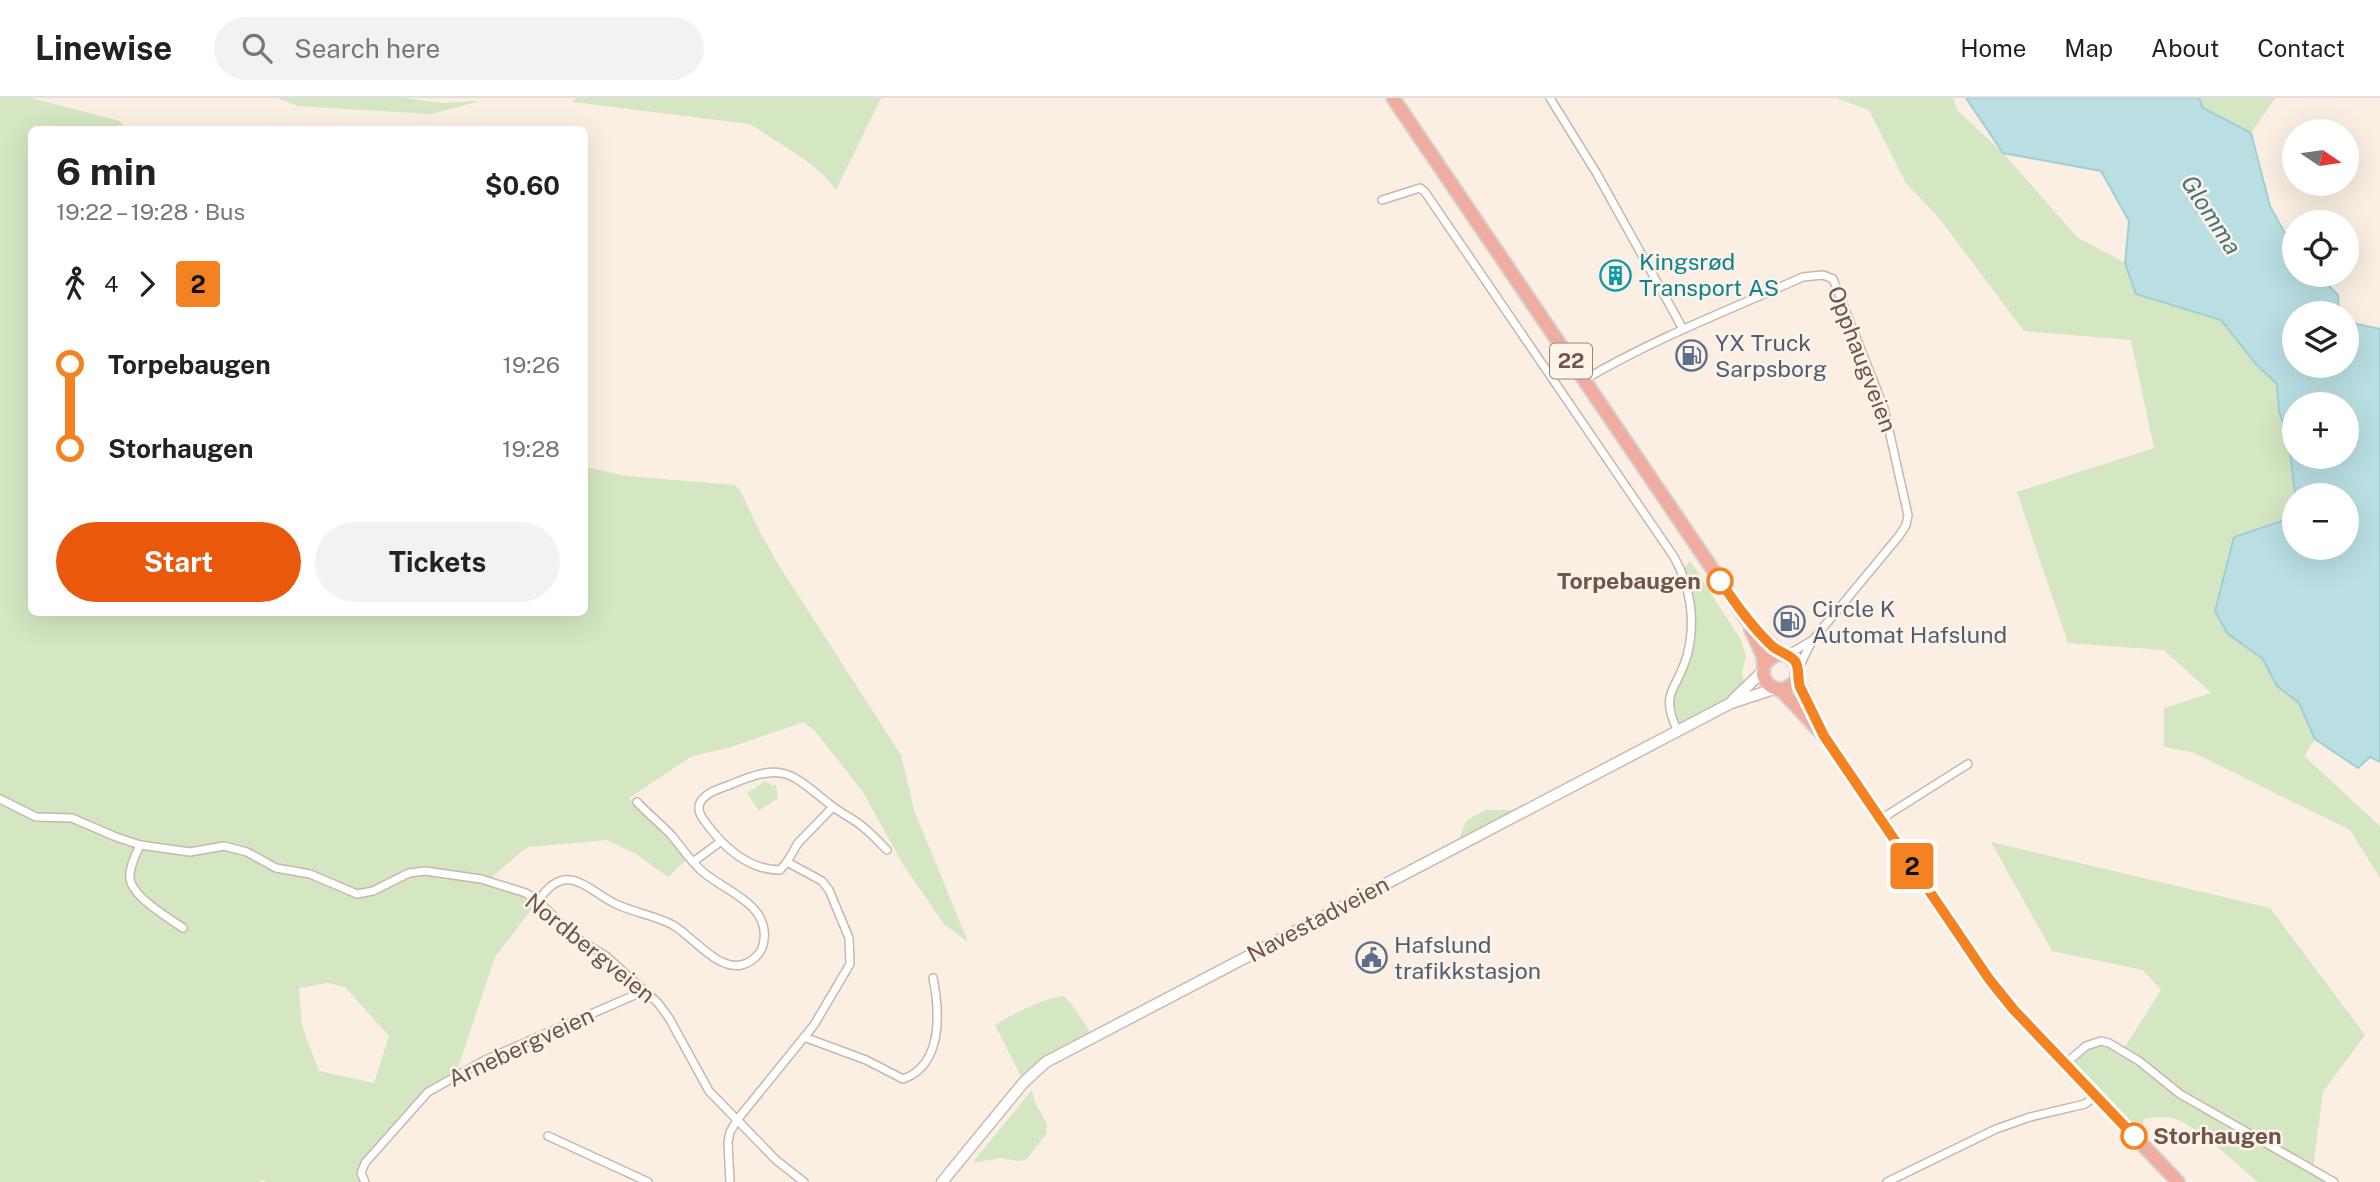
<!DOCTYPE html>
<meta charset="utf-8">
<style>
:root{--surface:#fff;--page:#f2f2f2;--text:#222;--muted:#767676;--line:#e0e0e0;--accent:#ea580c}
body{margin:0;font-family:"Public Sans",sans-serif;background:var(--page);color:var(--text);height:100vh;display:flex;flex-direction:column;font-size:26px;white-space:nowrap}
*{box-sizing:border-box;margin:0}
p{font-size:23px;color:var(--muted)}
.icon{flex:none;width:38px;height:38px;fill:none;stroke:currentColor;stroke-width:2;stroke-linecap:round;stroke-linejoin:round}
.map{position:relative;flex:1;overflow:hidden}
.drawer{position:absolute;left:28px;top:28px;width:560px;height:490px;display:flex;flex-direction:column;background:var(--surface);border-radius:10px;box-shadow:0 7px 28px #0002}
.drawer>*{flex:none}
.badge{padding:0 14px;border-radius:5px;font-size:24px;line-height:46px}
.needle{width:46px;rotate:103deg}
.tools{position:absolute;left:2282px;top:21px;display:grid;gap:14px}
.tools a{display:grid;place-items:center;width:77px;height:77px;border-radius:50%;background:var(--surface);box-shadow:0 7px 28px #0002;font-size:35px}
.map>.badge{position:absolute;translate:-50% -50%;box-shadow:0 0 0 4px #fff}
.legs{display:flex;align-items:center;gap:10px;height:77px;padding:0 28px;font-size:23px}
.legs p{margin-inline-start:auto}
.headline{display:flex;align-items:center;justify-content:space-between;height:119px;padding:0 28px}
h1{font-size:38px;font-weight:700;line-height:52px}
.button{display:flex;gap:14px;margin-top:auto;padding:14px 28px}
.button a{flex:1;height:80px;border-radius:42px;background:var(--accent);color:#fff;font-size:28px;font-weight:700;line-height:80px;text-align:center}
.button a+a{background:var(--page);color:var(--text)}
ul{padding:0 28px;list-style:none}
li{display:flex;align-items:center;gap:24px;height:84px;font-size:26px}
li i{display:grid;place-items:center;width:10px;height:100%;margin:0 9px;background:currentColor}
li i::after{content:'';width:18px;height:18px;margin:-9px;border:5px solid;border-radius:50%;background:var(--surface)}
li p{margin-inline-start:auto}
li:first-child i{background:linear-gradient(#0000 50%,currentColor 0)}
li:last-child i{background:linear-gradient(currentColor 50%,#0000 0)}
header{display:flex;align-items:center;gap:42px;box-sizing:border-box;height:98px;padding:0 35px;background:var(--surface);border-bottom:2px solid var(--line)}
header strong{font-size:33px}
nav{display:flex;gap:38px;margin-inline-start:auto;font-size:24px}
.search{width:490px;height:63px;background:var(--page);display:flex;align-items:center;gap:18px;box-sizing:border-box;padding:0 24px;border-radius:38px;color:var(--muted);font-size:26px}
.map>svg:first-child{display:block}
.green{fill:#d4e6c2;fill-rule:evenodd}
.water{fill:#b9dfe2;stroke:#a0cfd3;stroke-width:2;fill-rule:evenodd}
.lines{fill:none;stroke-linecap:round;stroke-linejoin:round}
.street-casing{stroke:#cab6aa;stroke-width:10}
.secondary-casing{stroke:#cfb8ab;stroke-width:13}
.highway-casing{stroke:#d7cfcd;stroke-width:16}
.street{stroke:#fff;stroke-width:7}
.secondary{stroke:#fff;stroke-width:10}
.highway{stroke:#f0ac9e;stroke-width:12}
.line-1-casing{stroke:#fff;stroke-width:16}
.line-1{stroke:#f58220;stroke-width:10}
.stop-1-dot{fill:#fff;stroke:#f58220;stroke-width:3.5}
.labels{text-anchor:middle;stroke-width:5;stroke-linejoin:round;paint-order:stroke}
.shield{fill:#fdf3e8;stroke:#9a847a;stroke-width:2}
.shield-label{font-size:21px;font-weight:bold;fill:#70554b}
.culture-label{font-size:23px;fill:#0d838f;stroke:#fdf3e8;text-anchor:start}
.service-label{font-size:23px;fill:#4e5e75;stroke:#fdf3e8;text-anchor:start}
.street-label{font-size:23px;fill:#70554b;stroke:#fdf3e8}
.stop-label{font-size:23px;font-weight:bold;fill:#70554b;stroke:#fdf3e8;text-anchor:end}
.water-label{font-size:24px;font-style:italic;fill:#43777b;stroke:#fdf3e8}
</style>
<header>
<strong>Linewise</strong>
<div class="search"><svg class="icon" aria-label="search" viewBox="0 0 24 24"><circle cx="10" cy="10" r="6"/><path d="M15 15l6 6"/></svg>Search here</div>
<nav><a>Home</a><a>Map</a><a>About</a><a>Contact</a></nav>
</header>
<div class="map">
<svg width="2380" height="1084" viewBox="0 0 2380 1084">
<rect width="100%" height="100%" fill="#faefe2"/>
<g class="green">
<path d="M0 0H31L120 23 126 31 32 32V514H584L585 369 627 378 734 387 740 392 760 434 778 466 901 657 914 712 968 844 944 826 904 768 863 694 815 633 804 624 728 650 692 658 629 700 687 761 668 779 636 756 607 742 527 749 493 778 491 783 538 803 495 859 455 979 428 994 361 1075 365 1084H266L262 1082 259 1084H0ZM327 885 345 889 389 938 374 985 319 973 302 928 299 890Z"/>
<polygon points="278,0 404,0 441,5 480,3 431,16 298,8"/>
<polygon points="577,0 881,0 836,92 825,78 804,61 750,26 573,4"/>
<polygon points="1836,0 1953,0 1958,13 2003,55 2077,139 2125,165 2137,196 2221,222 2256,266 2277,286 2279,313 2290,346 2295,397 2294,419 2234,439 2228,536 2263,561 2277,588 2299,605 2315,641 2304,658 2380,728 2380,780 2350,732 2192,654 2164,649 2164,610 2211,595 2164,552 2068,545 2017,394 2154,350 2131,242 2024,233 1939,120 1906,85 1869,12"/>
<polygon points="2199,0 2275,0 2251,35 2203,10"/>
<path d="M1690 463 1741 542 1746 558 1742 575 1744 584C1726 606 1703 621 1678 634L1669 596 1677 581 1691 532 1682 473Z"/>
<polygon points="765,683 773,688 776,686 778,700 759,713 747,695"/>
<polygon points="1485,712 1510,712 1520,716 1456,748 1466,723"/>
<path d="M1991 744 2270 810 2365 937 2323 994 2313 1070 2334 1084H2258C2239 1068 2195 1026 2172 1020 2163 1018 2153 1019 2144 1021L2138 1042 2065 966 2093 945 2123 952 2161 892 2143 872 2052 853Z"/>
<path d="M1063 898C1071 903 1087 929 1093 939L1024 984 995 927C1015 915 1040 902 1063 898Z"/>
<polygon points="1032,992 1035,1005 1047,1026 1046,1036 1026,1062 1017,1063 1001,1060 972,1065"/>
</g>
<path class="water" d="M1966 0H2199L2203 10 2251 35 2270 108 2294 152V177H2318L2338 197 2339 215H2294V268H2347V224L2380 231V664L2370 659 2358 670 2315 641 2299 605 2277 588 2263 561 2228 536 2215 513 2234 439 2294 419V450H2347V397H2295L2289 344 2279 313 2277 286 2256 266 2221 222 2136 196 2125 165 2129 123 2101 73 2003 55ZM2294 306H2347V359H2294Z"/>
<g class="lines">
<defs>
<g id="street">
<polyline points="1550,0 1597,76 1683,231"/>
<path d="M1382 102 1420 90 1425 94 1674 459C1691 489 1696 524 1687 558 1676 595 1659 593 1678 634"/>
<path d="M1584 282C1653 241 1729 212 1803 179L1823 177 1833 181 1884 310 1908 417 1906 427 1899 438 1812 543 1798 571"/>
<polyline points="1787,557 1811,543"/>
<polyline points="0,701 36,719 72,720 116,739 140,747 190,754 224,748 247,754 276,770 310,776 357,796 373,793 409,775 425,773 481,781 526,795 538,803 575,839 606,858 658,905 669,920 709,993 776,1062 804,1084"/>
<path d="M833 709 798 745 787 764 780 772C750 772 726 751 709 729 704 722 696 714 700 705 705 694 722 690 732 686 785 663 791 676 832 708 842 716 854 721 863 729 872 736 879 744 887 752"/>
<polyline points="1881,721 1968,666"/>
<path d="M140 747C136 756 129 769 130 780 131 798 169 820 183 830"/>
<polyline points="693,764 720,744"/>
<path d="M538 803C567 760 587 793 618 807 636 815 656 818 673 827 692 838 717 872 741 867 751 865 761 856 763 847 773 807 726 794 703 774 691 764 682 750 672 738 661 726 648 716 637 704"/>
<path d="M804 939 866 962 903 981C943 967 940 914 933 880"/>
<polyline points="2065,966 2086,948 2101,943 2109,945 2139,963 2180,996 2334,1084"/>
<polyline points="548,1038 648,1084"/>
<polyline points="365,1084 361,1075 365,1065 428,994 485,962 644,893"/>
<polyline points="730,1084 728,1044 730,1034 737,1022 814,927 850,866 849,840 829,792 822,783 787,764"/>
<polyline points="1887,1084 1996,1031 2030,1019 2085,1006 2095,998"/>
</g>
<g id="secondary">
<polyline points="1733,602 1762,574"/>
<polyline points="942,1084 1024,984 1046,964 1731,605 1774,591"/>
</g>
<g id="highway">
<polyline points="1393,0 1749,525 1782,556"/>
<path d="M1751 532 1763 558 1764 566 1763 577C1769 594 1786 596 1797 581V566L1787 557 1776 556 1764 566"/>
<polyline points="1797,581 1816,622"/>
<polyline points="1781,592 1824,638 1989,881 2014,912 2178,1084"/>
</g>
</defs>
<use href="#street" class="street-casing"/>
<use href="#secondary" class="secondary-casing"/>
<use href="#highway" class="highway-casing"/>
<use href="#street" class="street"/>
<use href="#secondary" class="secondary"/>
<use href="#highway" class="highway"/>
</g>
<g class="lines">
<defs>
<path id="line-1" d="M1720 483C1736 506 1751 528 1772 548 1779 554 1789 556 1795 563 1800 571 1797 580 1800 589L1824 638 1989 881 2014 912 2134 1038"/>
</defs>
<use href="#line-1" class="line-1-casing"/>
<use href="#line-1" class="line-1"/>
</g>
<defs>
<symbol id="building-ring" viewBox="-11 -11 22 22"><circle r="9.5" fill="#fdf3e8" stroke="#0f9aa8" stroke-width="1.5"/><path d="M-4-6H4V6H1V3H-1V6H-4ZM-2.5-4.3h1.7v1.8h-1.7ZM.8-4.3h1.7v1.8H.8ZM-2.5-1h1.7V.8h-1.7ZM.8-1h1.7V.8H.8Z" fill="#0f9aa8"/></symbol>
<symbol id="fuel-ring" viewBox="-11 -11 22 22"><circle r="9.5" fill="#fdf3e8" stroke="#5c6f8a" stroke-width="1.5"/><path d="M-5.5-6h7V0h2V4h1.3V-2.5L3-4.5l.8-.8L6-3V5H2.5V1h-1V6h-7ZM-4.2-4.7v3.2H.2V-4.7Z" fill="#5c6f8a"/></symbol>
<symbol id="civic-ring" viewBox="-11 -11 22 22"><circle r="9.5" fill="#fdf3e8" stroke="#5c6f8a" stroke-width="1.5"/><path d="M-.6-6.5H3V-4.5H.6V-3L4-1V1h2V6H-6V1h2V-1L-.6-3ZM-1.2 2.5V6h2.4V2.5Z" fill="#5c6f8a"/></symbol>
</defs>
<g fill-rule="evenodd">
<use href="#building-ring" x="1598" y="160" width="35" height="35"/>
<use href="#fuel-ring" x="1674" y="240" width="35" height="35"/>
<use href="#fuel-ring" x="1772" y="506" width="35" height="35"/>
<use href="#civic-ring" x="1354" y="842" width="35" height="35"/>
</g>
<g class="stop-1-dot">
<circle cx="1720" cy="483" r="12"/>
<circle cx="2134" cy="1038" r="12"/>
</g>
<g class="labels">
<rect class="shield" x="1550" y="245.5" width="42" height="35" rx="5"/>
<g class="shield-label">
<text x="1571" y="270">22</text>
</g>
<g class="culture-label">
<text x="1639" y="172">Kingsrød<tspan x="1639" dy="26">Transport AS</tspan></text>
</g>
<g class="service-label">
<text x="1715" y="253">YX Truck<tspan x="1715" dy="26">Sarpsborg</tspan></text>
<text x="1812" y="519">Circle K<tspan x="1812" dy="26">Automat Hafslund</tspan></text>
<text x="1394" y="855">Hafslund<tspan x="1394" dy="26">trafikkstasjon</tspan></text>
</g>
<g class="street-label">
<text transform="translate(1862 261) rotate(69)" y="8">Opphaugveien</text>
<text transform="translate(1318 821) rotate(-28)" y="8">Navestadveien</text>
<text transform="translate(590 850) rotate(39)" y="8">Nordbergveien</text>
<text transform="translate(521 949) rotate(-25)" y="8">Arnebergveien</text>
</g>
<g class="stop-label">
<text x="1701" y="491">Torpebaugen</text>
<text x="2153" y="1046" text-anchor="start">Storhaugen</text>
</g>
<g class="water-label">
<text transform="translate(2211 117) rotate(57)" y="8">Glomma</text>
</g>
</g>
</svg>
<div class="tools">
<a><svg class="needle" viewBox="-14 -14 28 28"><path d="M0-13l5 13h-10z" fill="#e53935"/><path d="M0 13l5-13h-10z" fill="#767676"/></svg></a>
<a><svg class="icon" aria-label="locate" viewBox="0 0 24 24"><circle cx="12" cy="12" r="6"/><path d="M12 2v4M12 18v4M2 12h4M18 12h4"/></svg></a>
<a><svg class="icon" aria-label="layers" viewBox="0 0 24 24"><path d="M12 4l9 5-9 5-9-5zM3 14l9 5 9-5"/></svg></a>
<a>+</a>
<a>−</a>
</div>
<b class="badge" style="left:1912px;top:768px;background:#f58220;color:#111">2</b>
<section class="drawer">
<div class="headline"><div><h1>6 min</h1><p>19:22 – 19:28 · Bus</p></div><b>$0.60</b></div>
<div class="legs"><svg class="icon" aria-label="walk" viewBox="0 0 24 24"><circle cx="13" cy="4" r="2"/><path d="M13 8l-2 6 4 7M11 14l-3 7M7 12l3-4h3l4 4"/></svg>4<svg class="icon" aria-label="forward" viewBox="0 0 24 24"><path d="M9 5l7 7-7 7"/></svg><b class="badge" style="background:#f58220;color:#111">2</b></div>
<ul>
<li><i style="color:#f58220"></i><b>Torpebaugen</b><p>19:26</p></li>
<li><i style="color:#f58220"></i><b>Storhaugen</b><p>19:28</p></li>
</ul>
<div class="button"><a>Start</a><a>Tickets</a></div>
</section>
</div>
